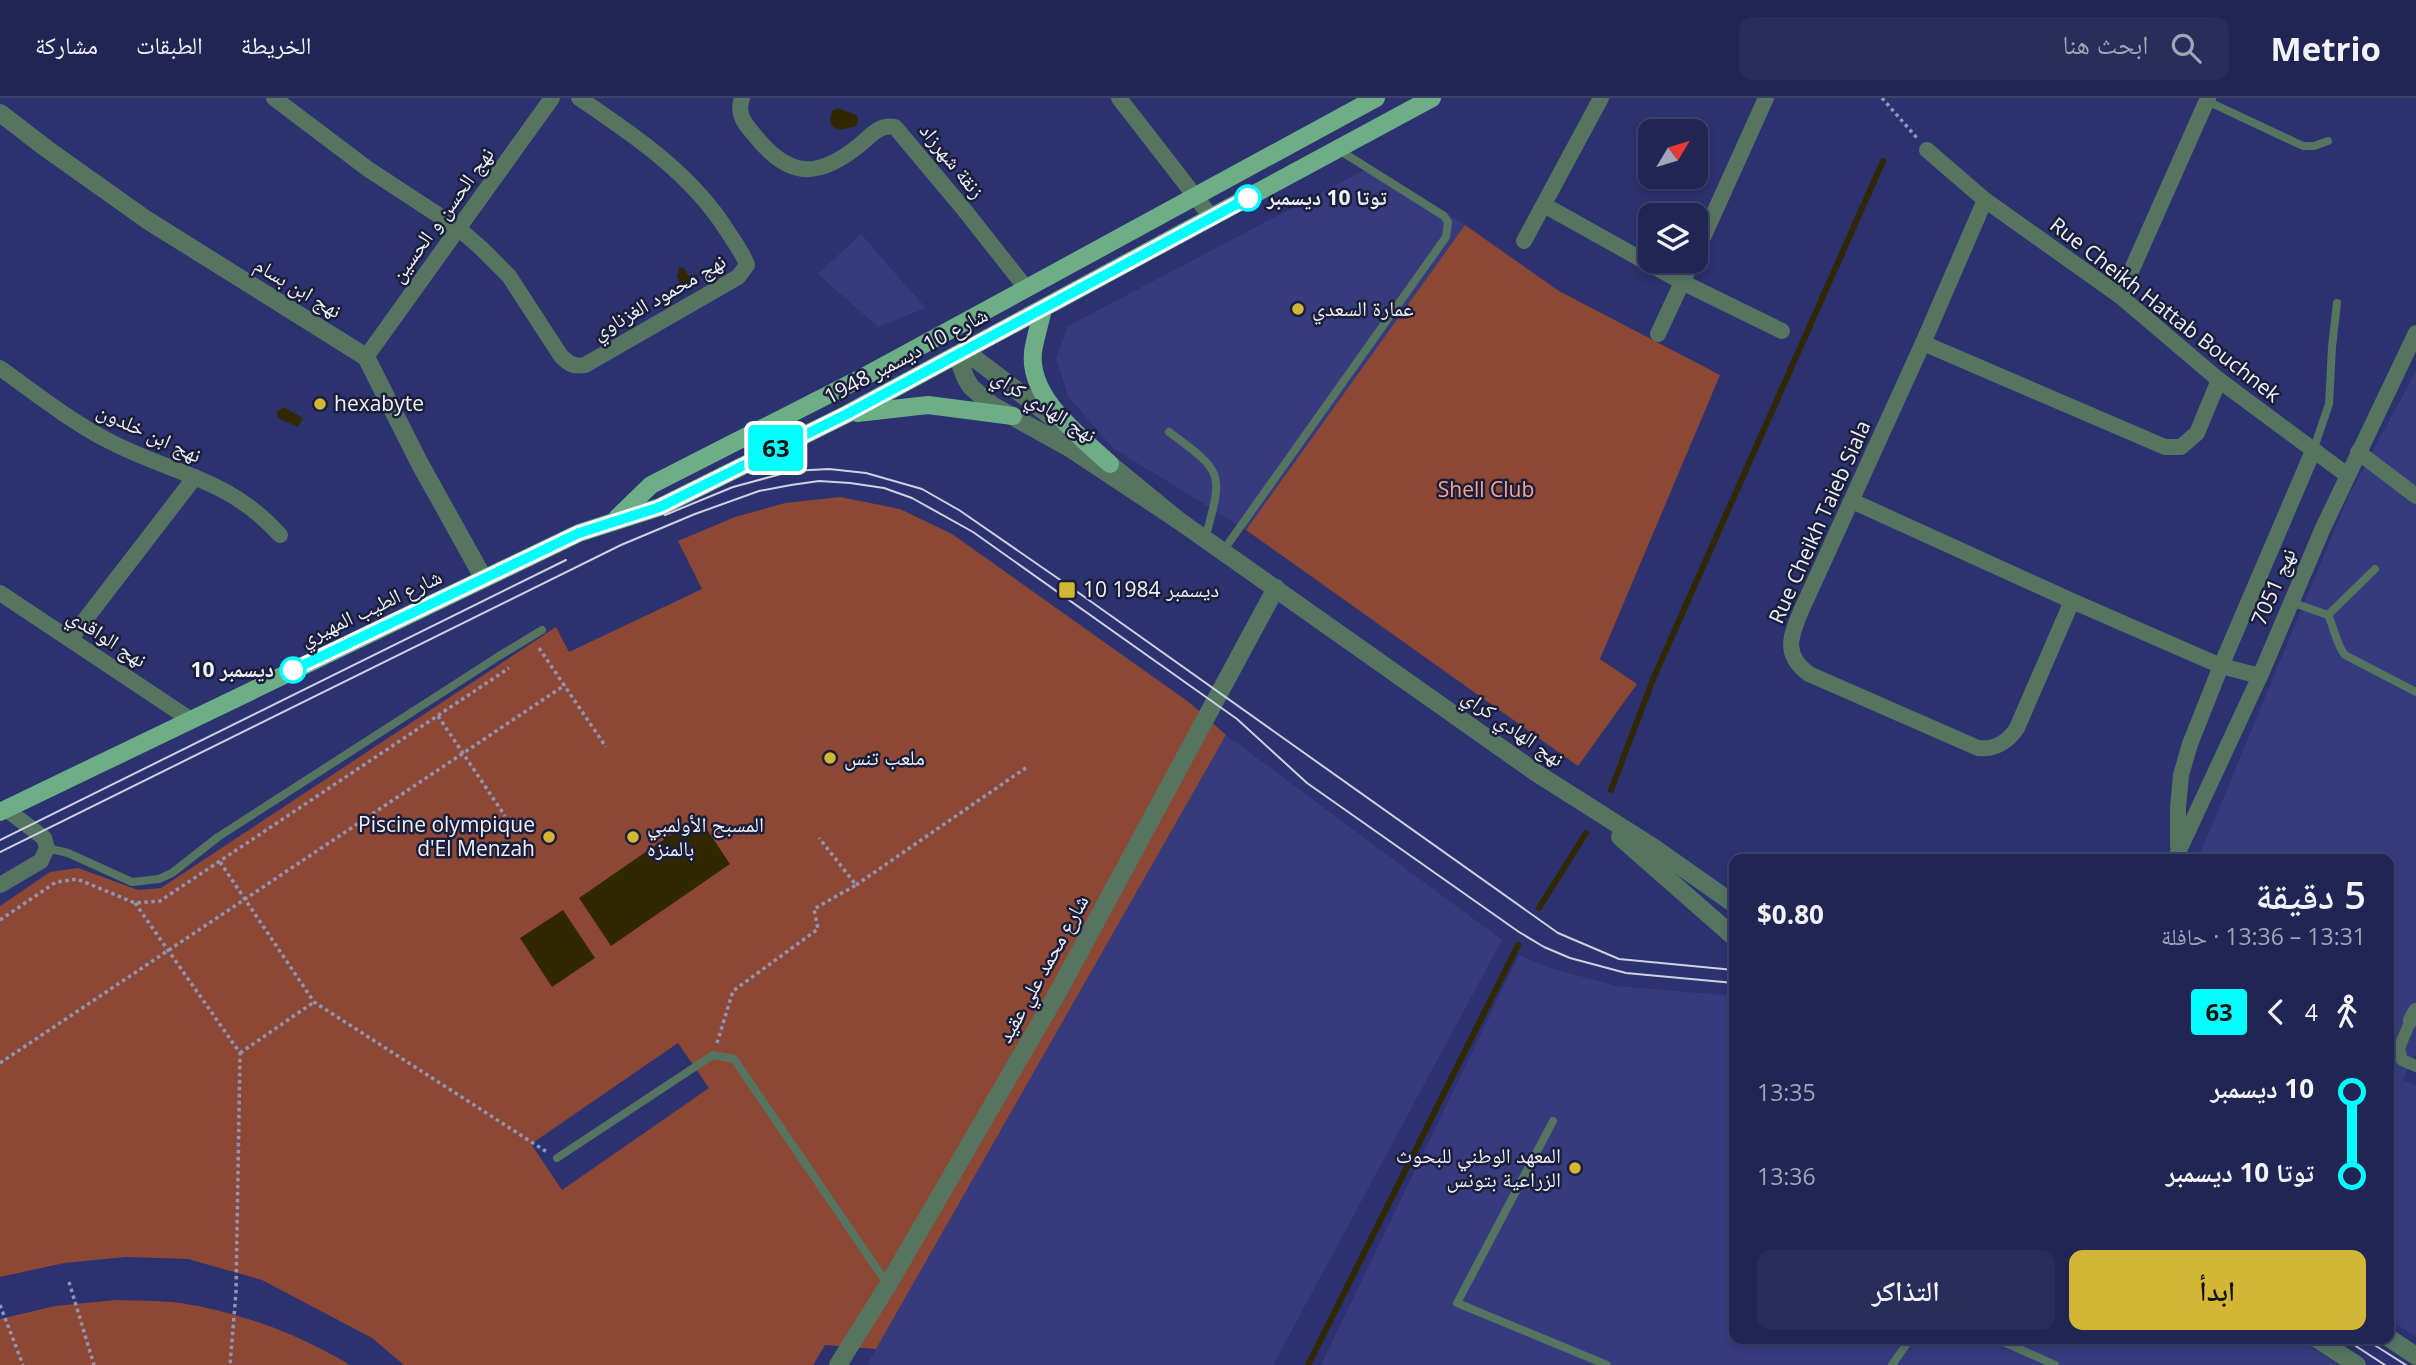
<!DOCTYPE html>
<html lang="ar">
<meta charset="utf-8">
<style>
:root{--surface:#212553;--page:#292d5a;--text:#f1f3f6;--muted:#a2a5b8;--line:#3e426a;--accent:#d3b635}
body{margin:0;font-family:"Open Sans","Noto Naskh Arabic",sans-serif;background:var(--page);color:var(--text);direction:rtl;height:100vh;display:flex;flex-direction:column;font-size:26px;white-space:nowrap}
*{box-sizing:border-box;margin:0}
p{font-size:23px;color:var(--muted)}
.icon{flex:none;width:38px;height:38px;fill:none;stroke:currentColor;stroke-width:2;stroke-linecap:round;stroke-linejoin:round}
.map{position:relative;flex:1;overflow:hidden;direction:ltr}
.drawer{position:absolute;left:1729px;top:756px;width:665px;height:490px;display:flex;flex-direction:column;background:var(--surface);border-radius:14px;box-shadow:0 4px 10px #0003,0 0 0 2px var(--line);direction:rtl}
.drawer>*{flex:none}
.badge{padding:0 14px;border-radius:5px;font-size:24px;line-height:46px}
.needle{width:46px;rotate:52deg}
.tools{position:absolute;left:1638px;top:21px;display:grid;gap:14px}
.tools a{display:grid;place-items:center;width:70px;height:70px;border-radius:14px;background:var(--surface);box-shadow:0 4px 10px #0003,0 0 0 2px var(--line);font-size:35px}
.map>.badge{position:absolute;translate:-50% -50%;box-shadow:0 0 0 4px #fff}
.legs{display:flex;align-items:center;gap:10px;height:77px;padding:0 28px;font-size:23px}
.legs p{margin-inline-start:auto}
.headline{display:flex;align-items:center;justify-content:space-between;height:119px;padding:0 28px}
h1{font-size:38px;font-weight:600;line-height:52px}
.cta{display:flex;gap:14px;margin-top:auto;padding:14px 28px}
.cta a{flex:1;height:80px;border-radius:14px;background:var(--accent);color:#111;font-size:28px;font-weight:600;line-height:80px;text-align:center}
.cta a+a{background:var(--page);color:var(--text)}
ul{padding:0 28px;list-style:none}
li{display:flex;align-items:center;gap:24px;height:84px;font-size:26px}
li i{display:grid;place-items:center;width:10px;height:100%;margin:0 9px;background:currentColor}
li i::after{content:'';width:18px;height:18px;margin:-9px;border:5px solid;border-radius:50%;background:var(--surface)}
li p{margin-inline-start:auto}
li:first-child i{background:linear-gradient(#0000 50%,currentColor 0)}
li:last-child i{background:linear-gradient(currentColor 50%,#0000 0)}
header{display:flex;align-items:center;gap:42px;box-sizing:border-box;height:98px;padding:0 35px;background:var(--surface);border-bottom:2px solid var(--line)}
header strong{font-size:33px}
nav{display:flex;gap:38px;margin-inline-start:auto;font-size:24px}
.search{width:490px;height:63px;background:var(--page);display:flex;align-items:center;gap:18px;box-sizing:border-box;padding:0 24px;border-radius:14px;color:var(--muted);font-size:26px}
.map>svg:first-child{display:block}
.built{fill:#363b7e}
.green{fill:#8d4835;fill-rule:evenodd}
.water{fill:#322800}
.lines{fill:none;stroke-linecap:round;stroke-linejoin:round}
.stream{stroke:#322800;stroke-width:6}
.path{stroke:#9094b5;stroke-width:3.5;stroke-dasharray:3.5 3.5;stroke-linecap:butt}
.service{stroke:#567561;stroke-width:8}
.pedestrian{stroke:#567561;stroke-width:12}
.minor{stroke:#567561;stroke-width:16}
.tertiary{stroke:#567561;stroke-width:18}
.primary{stroke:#6dae86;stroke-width:18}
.tram{stroke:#cfd2e2;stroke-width:2}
.line-1-casing{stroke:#fff;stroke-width:16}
.line-1{stroke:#0ff;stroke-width:10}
.stop-1-dot{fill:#fff;stroke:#0ff;stroke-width:3.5}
.poi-dot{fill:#d3b635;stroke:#1a1e3a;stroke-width:2.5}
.labels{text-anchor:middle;stroke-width:5;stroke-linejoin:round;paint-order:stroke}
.street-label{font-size:21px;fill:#eff1f8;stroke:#1a1e3a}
.stop-label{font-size:21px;font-weight:bold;fill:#eff1f8;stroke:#1a1e3a;text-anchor:start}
.poi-label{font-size:21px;fill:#eff1f8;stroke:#1a1e3a;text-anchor:start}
.park-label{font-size:21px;fill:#f9a58e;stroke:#1a1e3a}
</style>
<header>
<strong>Metrio</strong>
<div class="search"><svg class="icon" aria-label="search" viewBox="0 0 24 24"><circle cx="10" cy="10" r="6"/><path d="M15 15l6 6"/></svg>ابحث هنا</div>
<nav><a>الخريطة</a><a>الطبقات</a><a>مشاركة</a></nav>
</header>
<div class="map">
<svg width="2416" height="1267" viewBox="0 0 2416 1267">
<rect width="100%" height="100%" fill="#2c316f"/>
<g class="built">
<polygon points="1370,69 1465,127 1246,432 1113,350 1068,298 1056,260 1068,228"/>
<polygon points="861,136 893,173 926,210 878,229 818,176"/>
<polygon points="2416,273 2416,955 2403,982 2416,988 2416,1239 2389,1221 2389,761 2198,761 2349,397"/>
<polygon points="1226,637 1502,842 1273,1267 867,1267"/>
<polygon points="1519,857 1549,870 1617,888 1734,898 1734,1241 2299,1241 2339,1267 1321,1267"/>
</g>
<g class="green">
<polygon points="1465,127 1559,193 1720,277 1600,561 1637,586 1578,668 1246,432"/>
<path d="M840 399 900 411 952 436 1190 605 1226 637 876 1251 825 1247 813 1267H404L372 1240 262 1182 188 1161 126 1159 64 1165 0 1179V808L50 774 78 770 138 792 161 790 556 529 569 554 702 491 678 443 735 419 785 405ZM678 945 709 990 562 1092 531 1046Z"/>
<path d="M115 1202C137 1203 159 1202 180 1205 240 1214 298 1236 350 1267H0V1221L55 1208Z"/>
</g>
<g class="water">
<polygon points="838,10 858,18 857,28 839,32 832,28 830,21 832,13"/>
<polygon points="683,169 688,177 698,177 699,182 691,190 681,187 677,178 679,170"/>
<polygon points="284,309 303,320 298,329 278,320 277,314"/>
<polygon points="698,718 730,766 611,848 579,800"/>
<polygon points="563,812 595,860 552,889 520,840"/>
</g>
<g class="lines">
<g class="stream">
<polyline points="1611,692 1654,579 1883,63"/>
<polyline points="1539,810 1586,735"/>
<polyline points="1308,1267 1518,847"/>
</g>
<g class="path">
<polyline points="1882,0 1917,40"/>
<polyline points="539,550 606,649"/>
<polyline points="438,618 505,718"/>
<polyline points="220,764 314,904 547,1054"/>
<polyline points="856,787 1027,669"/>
<polyline points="135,805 240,955 236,1194 230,1267"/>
<polyline points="0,822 56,784 77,781 135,805 160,803 509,570"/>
<polyline points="717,945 733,893 818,831 814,811 856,787 819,740"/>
<polyline points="240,955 314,904"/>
<polyline points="0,965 565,587"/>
<polyline points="69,1184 94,1267"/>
<polyline points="0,1207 23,1267"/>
</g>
<g class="service">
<polyline points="2207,3 2303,48 2314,48 2328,43"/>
<path d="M1169 334C1225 375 1223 375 1205 441"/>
<polyline points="2313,353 2329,306 2332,249 2337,205"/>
<polyline points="1223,453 1446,139 1448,124 1444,118 1339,52"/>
<path d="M2291 504 2328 517C2334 529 2337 549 2345 557L2416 594"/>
<polyline points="2328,517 2375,471"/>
<polyline points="47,750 68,755 132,784 159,781 172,775 218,739 499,558 542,532"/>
<polyline points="1553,1023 1457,1205 1607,1267"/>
<polyline points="557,1060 713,957 734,961 888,1187"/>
<polyline points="1997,1241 2055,1267"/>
<polyline points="1892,1267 1910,1241"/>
</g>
<polyline class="pedestrian" points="2411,922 2399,950 2402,962 2416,968"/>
<g class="minor">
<path d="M274 0 368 71 458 130 481 150 509 178 561 258C569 266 574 269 585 267L738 179 747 167C743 155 735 145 728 134 692 76 635 38 579 0"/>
<path d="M742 0C737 14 743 24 752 34 788 81 818 82 862 45 872 36 881 26 895 29L962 109 1026 190"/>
<polyline points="1119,0 1212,120"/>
<polyline points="1927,52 1985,102 2120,198 2219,282 2347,377"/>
<path d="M1985 102 1923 245 1801 513C1790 539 1783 557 1809 576L1978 650C1994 652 2008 644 2017 630L2072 503"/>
<polyline points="1544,107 1682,184 1782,233"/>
<polyline points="1524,143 1601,0"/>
<polyline points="1696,155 1766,0"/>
<polyline points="2120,198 2208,0"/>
<polyline points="1658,236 1692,163"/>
<polyline points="1923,245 2165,349 2181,349 2197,335 2219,282"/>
<polyline points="366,259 552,0"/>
<path d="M0 270C35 295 69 322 107 342 171 376 228 379 280 437"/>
<polyline points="2358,354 2416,398"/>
<polyline points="1852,403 2072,503 2221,568 2260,578"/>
<polyline points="0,495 191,622"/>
<polyline points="71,540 195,379"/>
<polyline points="2178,748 2178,709 2181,677 2190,646 2221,568 2313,353"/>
<polyline points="2175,761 2260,578 2323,430 2416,235"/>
<polyline points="0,787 41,763 47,750 44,740 6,711"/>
<polyline points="2411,922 2416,913"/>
</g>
<g class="tertiary">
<polyline points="0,15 47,51 147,122 366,259 420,366 484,481"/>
<polyline points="1062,327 965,253 961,268 966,281 971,289 992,307 1071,351 1178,422 1538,676 1653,749 1734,806"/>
<polyline points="1100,358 1178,422"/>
<polyline points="1620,739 1734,839"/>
<polyline points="2389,1240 2416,1258"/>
<polyline points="2317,1241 2357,1267"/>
<polyline points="838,1267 888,1187 1058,894 1276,490"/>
</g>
<g class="primary">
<path d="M1043 211C1040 225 1035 240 1033 254 1028 300 1080 338 1110 366"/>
<polyline points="857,315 928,307 1013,318"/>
<polyline points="617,420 651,387 869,276 1376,0"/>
<polyline points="0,714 579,435 660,409 847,316 1432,0"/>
</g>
<g class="tram">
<polyline points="665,417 733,389 792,373 829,371 866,375 922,391 959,412 1069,488 1558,835 1619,861 1734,872"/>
<polyline points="0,742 566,462"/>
<polyline points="0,754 621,447 695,416 759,393 791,387 819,383 850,385 884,390 912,400 973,434 1237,621 1307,685 1519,834 1544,849 1570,860 1626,875 1734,885"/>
<polyline points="2345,1241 2385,1267"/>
<polyline points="2365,1241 2406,1267"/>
</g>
</g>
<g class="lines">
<defs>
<polyline id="line-1" points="293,572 579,435 660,409 847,316 1248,100"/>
</defs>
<use href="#line-1" class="line-1-casing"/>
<use href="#line-1" class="line-1"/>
</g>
<g class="stop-1-dot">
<circle cx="1248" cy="100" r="12"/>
<circle cx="293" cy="572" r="12"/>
</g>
<g class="poi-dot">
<circle cx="1298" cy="211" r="7"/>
<circle cx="320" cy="306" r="7"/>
<rect x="1058" y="483" width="18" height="18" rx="3.5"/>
<circle cx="830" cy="660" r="7"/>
<circle cx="549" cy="739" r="7"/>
<circle cx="633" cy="739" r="7"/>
<circle cx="1575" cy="1070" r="7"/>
</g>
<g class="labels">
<g class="street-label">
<text transform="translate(952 63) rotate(51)" y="7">زنقة شهرزاد</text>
<text transform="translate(442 117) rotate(-54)" y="7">نهج الحسن و الحسين</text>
<text transform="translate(298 190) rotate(31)" y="7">نهج ابن بسام</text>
<text transform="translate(659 199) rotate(-30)" y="7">نهج محمود الغزناوي</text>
<text transform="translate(2165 212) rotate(38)" y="7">Rue Cheikh Hattab Bouchnek</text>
<text transform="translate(906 258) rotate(-28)" y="7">شارع 10 ديسمبر 1948</text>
<text transform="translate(1044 308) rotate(32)" y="7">نهج الهادي كراي</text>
<text transform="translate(149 335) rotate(25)" y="7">نهج ابن خلدون</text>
<text transform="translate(1820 424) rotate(-66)" y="7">Rue Cheikh Taieb Siala</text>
<text transform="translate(2274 489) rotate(-67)" y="7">نهج 7051</text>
<text transform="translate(371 510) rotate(-25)" y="7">شارع الطيب المهيري</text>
<text transform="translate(107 540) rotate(33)" y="7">نهج الواقدي</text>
<text transform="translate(1513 630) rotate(35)" y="7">نهج الهادي كراي</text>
<text transform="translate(1043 871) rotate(-61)" y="7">شارع محمد علي عقيد</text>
</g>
<g class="stop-label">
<text x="1267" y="107">توتا 10 ديسمبر</text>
<text x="274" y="579" text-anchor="end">10 ديسمبر</text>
</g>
<g class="poi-label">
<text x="1312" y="218">عمارة السعدي</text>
<text x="334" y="313">hexabyte</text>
<text x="1083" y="499">10 ديسمبر 1984</text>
<text x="844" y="667">ملعب تنس</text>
<text x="535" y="734" text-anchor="end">Piscine olympique<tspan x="535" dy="24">d'El Menzah</tspan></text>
<text x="647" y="734">المسبح الأولمبي<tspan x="647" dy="24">بالمنزه</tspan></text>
<text x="1561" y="1065" text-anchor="end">المعهد الوطني للبحوث<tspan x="1561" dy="24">الزراعية بتونس</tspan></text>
</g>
<g class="park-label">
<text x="1486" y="399">Shell Club</text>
</g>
</g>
</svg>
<div class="tools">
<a><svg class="needle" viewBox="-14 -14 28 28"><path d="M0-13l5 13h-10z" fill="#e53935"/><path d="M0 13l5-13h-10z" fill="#a2a5b8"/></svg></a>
<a><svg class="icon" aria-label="layers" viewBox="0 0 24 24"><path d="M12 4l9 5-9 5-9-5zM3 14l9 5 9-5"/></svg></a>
</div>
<b class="badge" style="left:776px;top:350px;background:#0ff;color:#111">63</b>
<section class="drawer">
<div class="headline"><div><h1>5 دقيقة</h1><p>13:31 – 13:36 · حافلة</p></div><b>$0.80</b></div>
<div class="legs"><svg class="icon" aria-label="walk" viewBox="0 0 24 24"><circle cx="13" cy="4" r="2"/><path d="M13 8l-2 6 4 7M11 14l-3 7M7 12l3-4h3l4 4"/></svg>4<svg class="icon" aria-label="back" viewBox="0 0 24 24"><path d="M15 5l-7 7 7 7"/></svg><b class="badge" style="background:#0ff;color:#111">63</b></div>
<ul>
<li><i style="color:#0ff"></i><b>10 ديسمبر</b><p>13:35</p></li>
<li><i style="color:#0ff"></i><b>توتا 10 ديسمبر</b><p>13:36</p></li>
</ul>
<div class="cta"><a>ابدأ</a><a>التذاكر</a></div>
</section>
</div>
